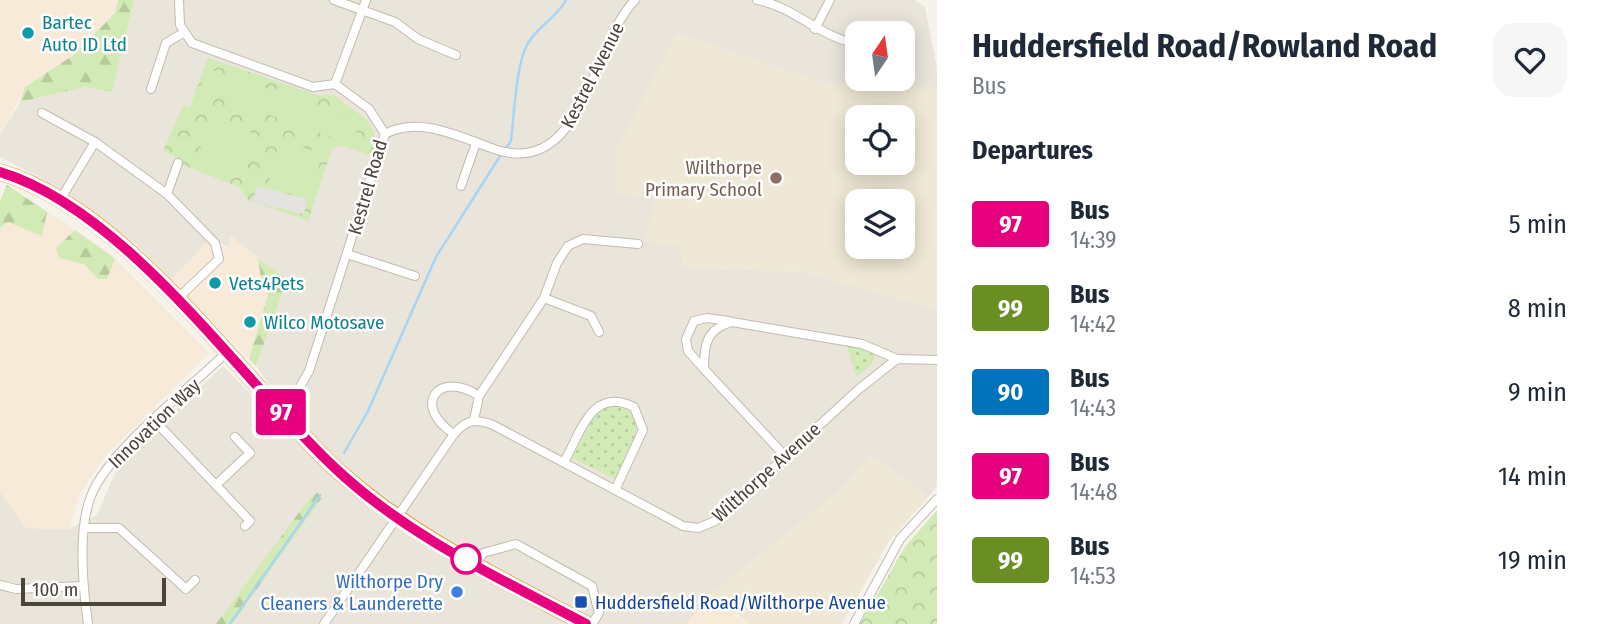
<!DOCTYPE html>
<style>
:root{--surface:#fff;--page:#f6f6f7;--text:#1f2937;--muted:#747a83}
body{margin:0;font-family:"Fira Sans Condensed",sans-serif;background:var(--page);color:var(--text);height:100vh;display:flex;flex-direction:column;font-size:26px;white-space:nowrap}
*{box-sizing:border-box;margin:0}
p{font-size:23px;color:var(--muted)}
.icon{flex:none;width:38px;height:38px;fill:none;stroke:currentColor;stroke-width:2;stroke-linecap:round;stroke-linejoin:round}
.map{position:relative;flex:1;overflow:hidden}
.details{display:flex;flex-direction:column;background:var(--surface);width:665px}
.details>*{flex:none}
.badge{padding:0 14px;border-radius:5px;font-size:24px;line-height:46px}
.needle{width:46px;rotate:13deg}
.buttons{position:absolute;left:845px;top:21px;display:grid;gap:14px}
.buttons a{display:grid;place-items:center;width:70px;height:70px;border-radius:14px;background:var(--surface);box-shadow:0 4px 18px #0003;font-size:35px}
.scale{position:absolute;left:21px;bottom:18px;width:145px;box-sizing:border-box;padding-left:7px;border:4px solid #4b4439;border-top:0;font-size:19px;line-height:24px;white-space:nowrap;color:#4b4439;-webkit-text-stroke:5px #fff;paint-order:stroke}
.map>.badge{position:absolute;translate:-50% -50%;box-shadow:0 0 0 4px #fff}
h2{padding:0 35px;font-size:26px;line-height:63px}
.round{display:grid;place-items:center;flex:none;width:74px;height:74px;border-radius:21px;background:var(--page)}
.summary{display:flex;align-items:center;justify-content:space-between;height:119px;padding:0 35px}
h1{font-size:33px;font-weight:700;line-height:52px}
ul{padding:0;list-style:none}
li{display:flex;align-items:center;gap:21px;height:84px;padding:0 35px}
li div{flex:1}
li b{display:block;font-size:26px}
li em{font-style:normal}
li .badge{min-width:77px;font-weight:700;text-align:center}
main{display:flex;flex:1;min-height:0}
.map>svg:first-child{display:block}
.residential{fill:#eae5da;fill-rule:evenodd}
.commercial{fill:#f7ead8}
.education{fill:#efe8d6;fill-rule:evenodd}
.grass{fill:url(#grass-dots)}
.forest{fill:url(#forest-firs)}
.park{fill:url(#park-crowns)}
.pitch{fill:#d2eab5}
.parking{fill:#e5e3e0}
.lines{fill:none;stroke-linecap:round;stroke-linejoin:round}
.stream{stroke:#a9d4f2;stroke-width:2.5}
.minor-casing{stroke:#c2bbae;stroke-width:10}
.trunk-casing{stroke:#e0a43c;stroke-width:17}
.minor{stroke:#fff;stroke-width:8}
.trunk{stroke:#ffd985;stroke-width:14}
.line-casing{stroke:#fff;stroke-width:16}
.line{stroke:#e6007e;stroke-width:10}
.culture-dot{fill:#0f9aa8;stroke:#fff;stroke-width:2.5}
.education-dot{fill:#8d6e63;stroke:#fff;stroke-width:2.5}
.stop-dot{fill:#fff;stroke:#e6007e;stroke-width:3.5}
.shop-dot{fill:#3f7fe0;stroke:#fff;stroke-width:2.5}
.transit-dot{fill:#1a4fb4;stroke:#fff;stroke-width:2.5}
.labels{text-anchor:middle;stroke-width:5;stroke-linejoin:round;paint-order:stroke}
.culture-label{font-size:19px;fill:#0d838f;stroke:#fff;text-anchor:start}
.street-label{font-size:19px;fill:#4b4439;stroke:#fff}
.education-label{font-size:19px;fill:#785e54;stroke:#fff;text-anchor:end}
.shop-label{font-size:19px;fill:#366cbe;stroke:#fff;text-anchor:end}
.transit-label{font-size:19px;fill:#164399;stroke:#fff;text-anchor:start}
</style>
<main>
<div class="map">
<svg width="937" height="624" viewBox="0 0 937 624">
<defs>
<pattern id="grass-dots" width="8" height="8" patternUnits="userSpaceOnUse" patternTransform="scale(1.75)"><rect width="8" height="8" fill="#d2eab5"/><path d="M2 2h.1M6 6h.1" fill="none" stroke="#b6ca9c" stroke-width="1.8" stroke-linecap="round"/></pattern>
<pattern id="forest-firs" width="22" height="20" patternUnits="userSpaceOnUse" patternTransform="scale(1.75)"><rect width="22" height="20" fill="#d2eab5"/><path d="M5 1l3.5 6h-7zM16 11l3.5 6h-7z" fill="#b6ca9c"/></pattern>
<pattern id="park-crowns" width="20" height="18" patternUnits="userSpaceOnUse" patternTransform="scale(1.75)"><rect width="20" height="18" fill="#d2eab5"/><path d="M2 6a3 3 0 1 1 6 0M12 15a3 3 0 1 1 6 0" fill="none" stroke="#b6ca9c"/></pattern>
</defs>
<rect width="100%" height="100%" fill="#f6f3ec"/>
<path class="residential" d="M134 0H914L925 7 937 68V89L889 84 823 83 677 34 656 198 679 246 684 267 803 272 937 309V486L928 497 871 455 839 492 711 595 686 624H0V492L26 528 69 529 97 515 120 462 223 366 336 479 256 366 287 280 218 242H208L171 279 136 244 65 191 0 157V136L20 102 85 87 112 91ZM858 33H903V79H858Z"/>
<g class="commercial">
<polygon points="0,0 118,0 115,13 75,54 25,87 0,136"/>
<polygon points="7,185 108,252 209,353 104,457 80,494 69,529 26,528 0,492 0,201"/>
<polygon points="231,236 287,280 256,366 171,279 208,241 218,242 226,249"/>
<polygon points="711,595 742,620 749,624 686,624"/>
</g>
<g class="education">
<path d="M677 33 823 83 889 84 937 89V309L803 272 684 267 679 246 646 242 656 198 615 193V152ZM858 117H903V163H858ZM858 201H903V247H858Z"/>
<polygon points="871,455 928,497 888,543 842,624 749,624 711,595 838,492"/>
</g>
<g class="grass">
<polygon points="846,345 876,353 871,365 857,377"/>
<path d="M618 403C654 420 627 453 615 479L572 458 597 411Z"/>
</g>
<g class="forest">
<polygon points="118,0 134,0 112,92 85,87 20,102 25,87 75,54 115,13"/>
<polygon points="7,185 47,212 42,236 8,222 0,228 0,201"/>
<polygon points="75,230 115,259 107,279 98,279 84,264 59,258 56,248"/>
<polygon points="258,258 287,280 256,366 249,359 268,295 262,285"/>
<polygon points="318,492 322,498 232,624 216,624 309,499"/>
</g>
<g class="park">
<path d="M208 58 317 95H335C355 116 383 117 372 156L341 145 332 149 308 221 248 200 239 187 183 165 181 159 163 151 183 106 190 107Z"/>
<polygon points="937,510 937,624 860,624 905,547"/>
</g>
<g class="pitch">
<polygon points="207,68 360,121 352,144 200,90"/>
<polygon points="212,118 252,133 234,178 195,163"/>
<polygon points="283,141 323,154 308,198 268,184"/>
</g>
<polygon class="parking" points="257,186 307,199 304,214 253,202"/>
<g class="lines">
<g class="stream">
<path d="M506 148 511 141C514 116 516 65 527 45 536 27 557 18 566 0"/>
<polyline points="344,453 368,411 436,257 502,153"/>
<polyline points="230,624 320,495"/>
</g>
<defs>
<g id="minor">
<polyline points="179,0 180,25 192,43 313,87 335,84 369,109 385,134 309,371 300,387 278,408"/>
<polyline points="334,0 395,22 418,39 456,55"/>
<path d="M757 0C795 7 819 37 858 44"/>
<polyline points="815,29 830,0"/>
<polyline points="903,51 906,40"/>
<polyline points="335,84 366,0"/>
<polyline points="151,89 166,43 183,33"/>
<polyline points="42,113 95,142 167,194 215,243 219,259 176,300"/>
<path d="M385 134C420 115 462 138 497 150 584 177 591 45 635 0"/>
<polyline points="461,186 476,143"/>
<polyline points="167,194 178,163"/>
<polyline points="60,200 95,142"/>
<polyline points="347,254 415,276"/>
<polyline points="544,298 591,316 599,332"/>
<polyline points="704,369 688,351 686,339 694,321 707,318 729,321"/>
<polyline points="479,396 544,298 557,263 568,246 583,239 638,244"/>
<polyline points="155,421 250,521 245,526"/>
<path d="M454 434C411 406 438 369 479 396L474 420"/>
<path d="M785 456 704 369C704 345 706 329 732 322L862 344 897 359"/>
<path d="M564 462C581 432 592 386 634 407L643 430 616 488"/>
<polyline points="216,485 250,453 235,437"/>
<polyline points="85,528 119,528 186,589 195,580"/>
<polyline points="476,565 483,553 516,544 592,586 599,613 592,624"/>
<polyline points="0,585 16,589 83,586"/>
<path d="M88 624C83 588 77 531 91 496 108 451 189 389 226 353"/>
<path d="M324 624 454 434C466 420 475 418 493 425L683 526 698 528 715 521 859 389 897 359 937 360"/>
<polyline points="854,624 900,539 937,499"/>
</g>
<path id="trunk" d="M0 172C128 210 239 378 335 468 408 535 499 578 586 624"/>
</defs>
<use href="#minor" class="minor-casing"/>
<use href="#trunk" class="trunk-casing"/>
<use href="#minor" class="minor"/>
<use href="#trunk" class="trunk"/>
</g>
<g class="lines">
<defs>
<path id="line" d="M0 172C128 211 238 377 335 468 407 536 499 578 586 624"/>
</defs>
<use href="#line" class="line-casing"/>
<use href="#line" class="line"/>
</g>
<g class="culture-dot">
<circle cx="28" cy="33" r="7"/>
<circle cx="215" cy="283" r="7"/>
<circle cx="250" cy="322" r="7"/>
</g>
<circle class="education-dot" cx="776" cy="178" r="7"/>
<circle class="stop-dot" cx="466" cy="559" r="14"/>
<circle class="shop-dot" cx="457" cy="592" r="7"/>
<rect class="transit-dot" x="574" y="595" width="14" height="14" rx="3.5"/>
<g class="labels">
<g class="culture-label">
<text x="42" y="29">Bartec<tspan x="42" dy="22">Auto ID Ltd</tspan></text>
<text x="229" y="290">Vets4Pets</text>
<text x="264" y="329">Wilco Motosave</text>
</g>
<g class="street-label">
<text transform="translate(592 75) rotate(-63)" y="7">Kestrel Avenue</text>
<text transform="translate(367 187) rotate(-74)" y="7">Kestrel Road</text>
<text transform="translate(154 423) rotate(-44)" y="7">Innovation Way</text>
<text transform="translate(766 472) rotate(-42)" y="7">Wilthorpe Avenue</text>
</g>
<g class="education-label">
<text x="762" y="174">Wilthorpe<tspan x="762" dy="22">Primary School</tspan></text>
</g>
<g class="shop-label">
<text x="443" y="588">Wilthorpe Dry<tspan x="443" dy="22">Cleaners &amp; Launderette</tspan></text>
</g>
<g class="transit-label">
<text x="595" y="609">Huddersfield Road/Wilthorpe Avenue</text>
</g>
</g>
</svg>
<div class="buttons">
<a><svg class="needle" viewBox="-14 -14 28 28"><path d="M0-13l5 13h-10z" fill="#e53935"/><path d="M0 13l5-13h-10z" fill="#747a83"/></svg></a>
<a><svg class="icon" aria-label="locate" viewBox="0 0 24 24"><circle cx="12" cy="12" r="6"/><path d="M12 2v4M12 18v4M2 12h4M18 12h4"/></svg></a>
<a><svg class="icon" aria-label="layers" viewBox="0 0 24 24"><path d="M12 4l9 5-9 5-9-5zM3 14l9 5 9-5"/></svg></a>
</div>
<div class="scale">100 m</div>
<b class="badge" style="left:281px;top:412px;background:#e6007e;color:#fff">97</b>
</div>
<section class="details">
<div class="summary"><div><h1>Huddersfield Road/Rowland Road</h1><p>Bus</p></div><a class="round"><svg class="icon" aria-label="heart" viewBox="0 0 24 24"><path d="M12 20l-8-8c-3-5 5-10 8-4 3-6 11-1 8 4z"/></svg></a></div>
<h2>Departures</h2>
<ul>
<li><span class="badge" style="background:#e6007e;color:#fff">97</span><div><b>Bus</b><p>14:39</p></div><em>5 min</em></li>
<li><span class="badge" style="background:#6b8e23;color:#fff">99</span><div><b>Bus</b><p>14:42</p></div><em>8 min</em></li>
<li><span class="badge" style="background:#0072bc;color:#fff">90</span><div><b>Bus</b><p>14:43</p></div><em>9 min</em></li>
<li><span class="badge" style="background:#e6007e;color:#fff">97</span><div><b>Bus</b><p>14:48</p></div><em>14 min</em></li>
<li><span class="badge" style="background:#6b8e23;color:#fff">99</span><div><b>Bus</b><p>14:53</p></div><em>19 min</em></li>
</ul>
</section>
</main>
